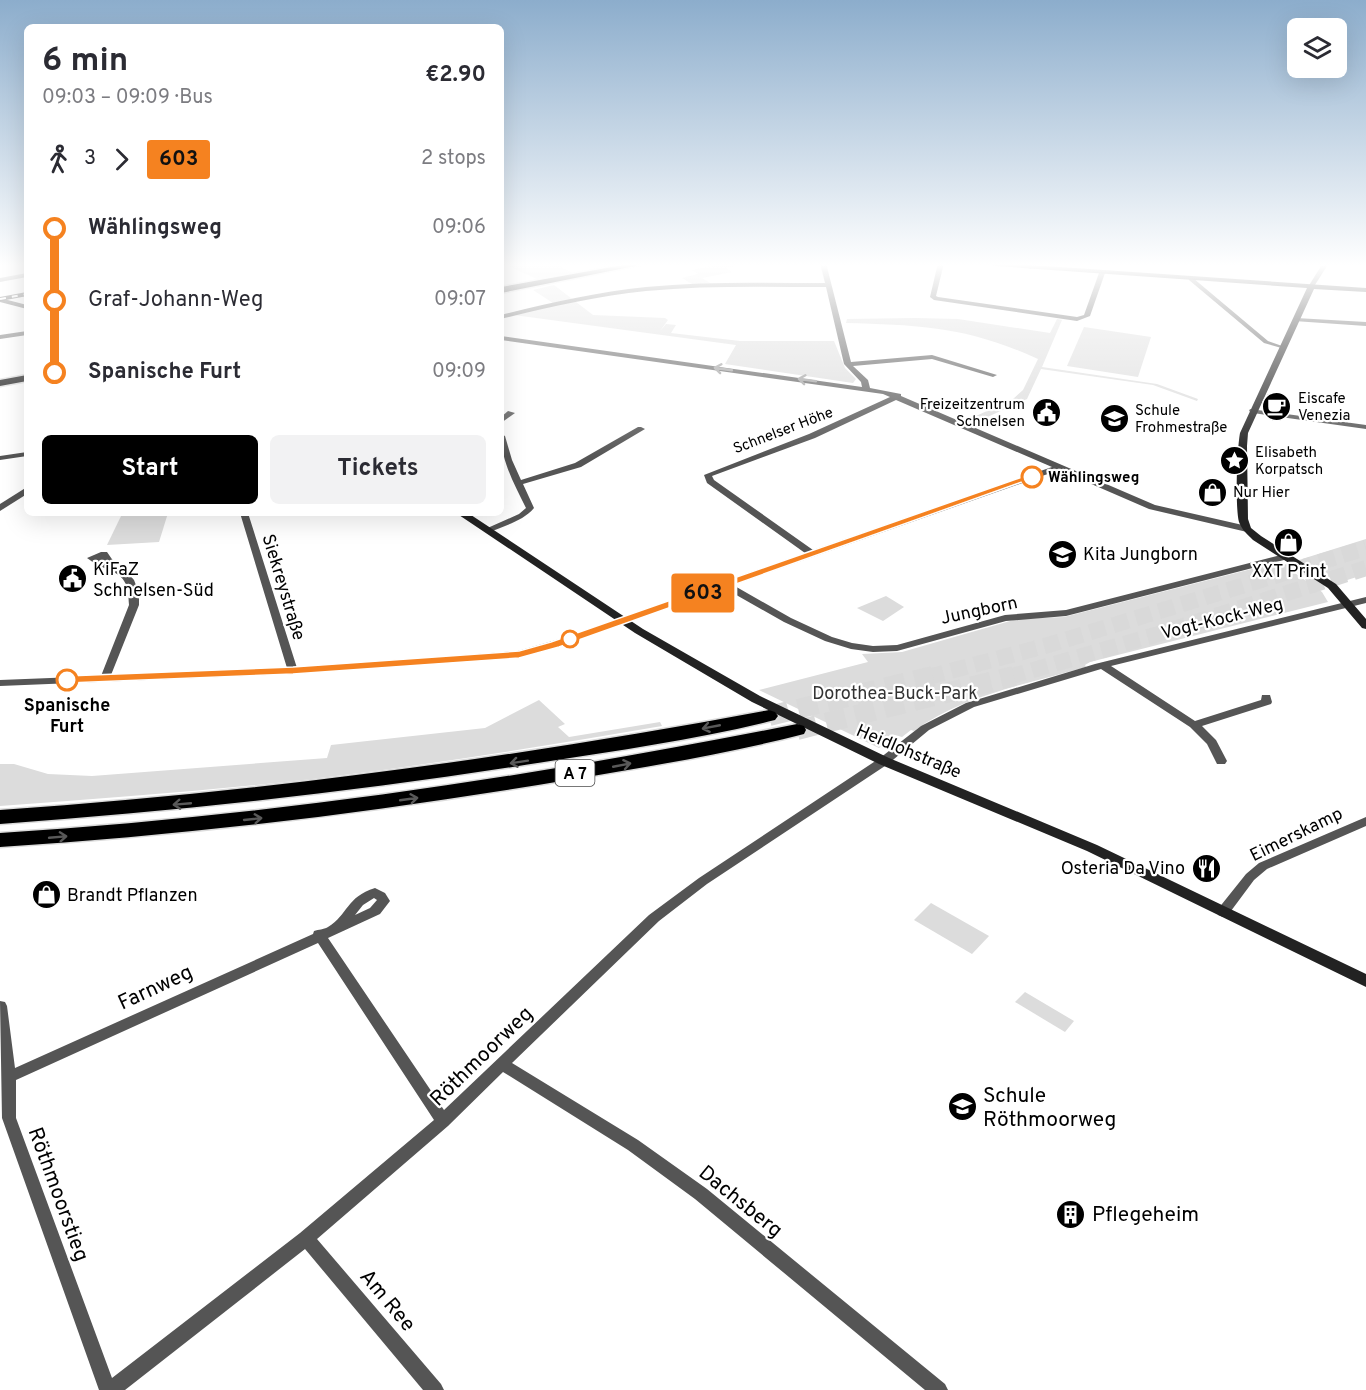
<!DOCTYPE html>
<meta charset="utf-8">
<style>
:root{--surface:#fff;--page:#f2f2f3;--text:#2b2b33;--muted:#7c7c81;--accent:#000}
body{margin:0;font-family:Overpass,sans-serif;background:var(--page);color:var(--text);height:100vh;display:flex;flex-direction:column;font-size:22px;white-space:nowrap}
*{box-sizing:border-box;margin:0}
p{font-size:20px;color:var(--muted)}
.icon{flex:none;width:33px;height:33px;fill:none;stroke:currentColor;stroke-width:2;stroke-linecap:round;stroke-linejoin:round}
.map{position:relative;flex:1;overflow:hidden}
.sheet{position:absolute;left:24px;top:24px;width:480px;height:492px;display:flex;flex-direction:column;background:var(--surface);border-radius:9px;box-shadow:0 6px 24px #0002}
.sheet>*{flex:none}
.badge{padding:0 12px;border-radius:4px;font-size:21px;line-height:39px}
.fabs{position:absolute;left:1287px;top:18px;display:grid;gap:12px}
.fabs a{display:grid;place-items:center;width:60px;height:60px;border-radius:9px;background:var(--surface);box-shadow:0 6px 24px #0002;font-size:30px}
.map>.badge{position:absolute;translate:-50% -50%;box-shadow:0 0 0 3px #fff}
.legs{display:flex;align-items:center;gap:9px;height:66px;padding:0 18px;font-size:20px}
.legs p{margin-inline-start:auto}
.overview{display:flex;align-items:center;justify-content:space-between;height:102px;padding:0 18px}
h1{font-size:33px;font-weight:700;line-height:45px}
.primary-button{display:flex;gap:12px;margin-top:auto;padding:12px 18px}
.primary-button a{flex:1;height:69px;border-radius:9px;background:var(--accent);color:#fff;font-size:24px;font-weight:700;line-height:69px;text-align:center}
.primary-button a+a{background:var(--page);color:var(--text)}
ul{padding:0 18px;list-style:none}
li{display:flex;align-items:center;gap:21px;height:72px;font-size:22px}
li i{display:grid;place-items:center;width:9px;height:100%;margin:0 8px;background:currentColor}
li i::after{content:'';width:15px;height:15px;margin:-8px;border:4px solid;border-radius:50%;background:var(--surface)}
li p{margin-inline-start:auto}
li:first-child i{background:linear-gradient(#0000 50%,currentColor 0)}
li:last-child i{background:linear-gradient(currentColor 50%,#0000 0)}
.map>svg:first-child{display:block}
.green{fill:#dcdcdc}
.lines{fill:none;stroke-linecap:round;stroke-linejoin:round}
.highway-tunnel-far1{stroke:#d9d9d9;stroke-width:16;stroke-dasharray:16 8;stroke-linecap:butt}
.highway-tunnel{stroke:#d9d9d9;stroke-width:20;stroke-dasharray:20 10;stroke-linecap:butt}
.primary-casing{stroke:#dbdbdb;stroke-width:3}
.highway-casing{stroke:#dbdbdb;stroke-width:3}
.street{fill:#555;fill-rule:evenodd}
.secondary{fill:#222;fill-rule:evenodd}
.primary{fill:#000;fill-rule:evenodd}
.highway{fill:#000;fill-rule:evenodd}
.rail-casing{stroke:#000;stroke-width:4}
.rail{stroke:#fff;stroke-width:2;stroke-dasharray:6;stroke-linecap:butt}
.oneway{stroke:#999}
.oneway2{stroke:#595959}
.line-1{fill:#f58220;stroke:#fff;stroke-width:1.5}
.stop-1-dot{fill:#fff;stroke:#f58220;stroke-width:3}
.labels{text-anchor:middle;stroke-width:4.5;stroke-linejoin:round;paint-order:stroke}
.far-poi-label{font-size:15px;fill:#000;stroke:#fff;text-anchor:start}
.far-street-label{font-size:15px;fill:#000;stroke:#fff}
.far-stop-label{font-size:15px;font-weight:bold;fill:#000;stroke:#fff;text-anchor:start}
.shield{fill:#fff;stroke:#4c4c4c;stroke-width:1.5}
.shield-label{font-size:16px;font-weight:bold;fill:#000}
.poi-label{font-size:18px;fill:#000;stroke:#fff;text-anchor:start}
.street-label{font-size:18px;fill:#000;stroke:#fff}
.park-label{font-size:18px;fill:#333;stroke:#fff}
.stop-label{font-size:18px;font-weight:bold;fill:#000;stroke:#fff}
.near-street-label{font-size:21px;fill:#000;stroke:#fff}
.near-poi-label{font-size:21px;fill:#000;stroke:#fff;text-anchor:start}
</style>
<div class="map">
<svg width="1366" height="1390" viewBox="0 0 1366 1390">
<rect width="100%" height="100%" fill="#fff"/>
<g class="green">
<polygon points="501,263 554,263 572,273 537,279"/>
<polygon points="727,263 736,266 726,268 732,272 702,278 710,283 692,284 682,278 698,274 692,270"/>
<polygon points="554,285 593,315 665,318 668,320 660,331 666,324 676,325 671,333 740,341 834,341 845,368 856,379 853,383 725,364 736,345 514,315 556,305 533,290"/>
<path d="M915 318 958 319 1050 333 1057 319 1062 320 1042 367 1157 384 1198 399 1197 401 1153 385 1041 369 1027 399 970 425 963 422 1013 399 1023 390 1038 359C968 327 921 325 846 323L847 319Z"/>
<polygon points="1084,327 1151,337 1138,377 1067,366"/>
<polygon points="168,513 159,542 107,545 122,514"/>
<polygon points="1366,539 1366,574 1338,583 1302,559"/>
<path d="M1279 562 1322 592 1328 602 1090 662 1085 665 1086 667C1028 684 963 695 914 731L911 730 902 737 895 735 879 748 759 690 868 662 862 654 902 652 1017 619 1064 617Z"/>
<polygon points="886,596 904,607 883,621 857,608"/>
<path d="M539 700 565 724 558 727 569 737 660 722 662 726C546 746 429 765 312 779 208 791 104 798 0 806V764H14L48 774 92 776 327 758 331 745 485 728Z"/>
<polygon points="931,903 989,936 972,954 914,920"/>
<polygon points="1025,992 1074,1021 1065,1032 1015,1002"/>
</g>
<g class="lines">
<g class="highway-tunnel-far1">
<polyline points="928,677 1045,646 1366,548"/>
<polyline points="1009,677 1155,635 1366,568"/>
</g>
<g class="highway-tunnel">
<polyline points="769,716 933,676"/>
<polyline points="797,730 1014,676"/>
</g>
<defs>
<g id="primary">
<polygon points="634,263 650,263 501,293 501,287"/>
<polygon points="27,375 27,381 0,386 0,380"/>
</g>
<g id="highway">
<path d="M769 710 775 712 778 716 775 720C700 739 621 750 544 762 363 791 182 811 0 824V810C259 792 514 758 769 710Z"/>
<path d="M797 724 804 726 806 730 804 734C726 754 646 767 568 780 379 812 191 835 0 847V833C271 816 531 777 797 724Z"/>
</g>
</defs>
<use href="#primary" class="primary-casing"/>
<use href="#highway" class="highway-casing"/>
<g class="street">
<path d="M820 263H826L851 362 932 355 997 375 993 377 932 359 853 366 868 380 870 388 901 394V396L1155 505 1247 526 1251 529 1247 532 1149 509 1059 470 733 585 791 618 832 637 852 643 873 646 897 645 1005 615 1066 610 1285 554 1290 557 1288 559 1066 616 1006 621 897 651 873 652 851 649 825 641 784 622 724 588 571 642 519 657 293 674 0 686V680L101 676 129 605C129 566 110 576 87 558L101 552H107L116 565 126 571 134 580 139 593V605L111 675 287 668 240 513H248L297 668 518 651 563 638 805 553 707 483 704 475 809 434 890 397 883 394 501 340V336L862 387 861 382 844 364 826 287C766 287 706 285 646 291 597 296 549 307 501 319V315C549 303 597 292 646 287 705 281 765 283 825 283ZM896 400 1052 467 813 550 714 480 712 476 815 438Z"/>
<polygon points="938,263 944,263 936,296 938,297 1077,317 1084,315 1099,273 1102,271 1105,273 1090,316 1077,321 934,300 930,297"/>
<polygon points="1036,263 1044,263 1030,269 1027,267"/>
<polygon points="1323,263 1329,263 1313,288 1309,288 1308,287"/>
<polygon points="27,273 27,277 0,282 0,278"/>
<polygon points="1189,278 1193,278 1268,341 1285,347 1285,349 1264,343 1189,280"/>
<polygon points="1296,318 1366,322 1366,326 1294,321 1293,320"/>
<polygon points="27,331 27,335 0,339 0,335"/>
<polygon points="1250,409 1366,425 1366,429 1253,413 1249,411"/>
<polygon points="508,411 515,413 501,423 501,417"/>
<path d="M638 427H641L645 429 581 467 523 484 534 508C523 521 506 525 490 532L487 533 483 530 519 514 526 508C514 483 501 461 501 434L505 436 512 460 521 480 575 463Z"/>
<polygon points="27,452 27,456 0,460 0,456"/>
<polygon points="27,487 27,494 0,511 0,504"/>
<path d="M1366 597V603L1111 666 1195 721 1261 700 1262 695H1270L1272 702 1271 704 1202 726 1216 740 1227 761 1225 764H1217L1207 744 1190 727 1101 669 974 707 929 730 888 764 707 884 659 921 512 1063 638 1140 707 1189 945 1384 948 1390H925L695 1199 628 1150 503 1072 448 1126 317 1239 441 1384 444 1390H423L305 1249 125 1390H99L2 1118 0 1001 5 1002 7 1006 15 1068 313 934 314 931C319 929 323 930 328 927 348 915 346 897 375 888L385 893 390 901 380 914 328 938 444 1110 649 915 699 878 880 758 921 726 966 703 1095 664ZM374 898 377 900 370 908 355 915 363 905ZM318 943 434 1120 300 1233 112 1378 16 1118V1080Z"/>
<polygon points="1366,817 1366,826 1267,869 1254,880 1228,915 1223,917 1218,915 1217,912 1218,909 1246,874 1259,863"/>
</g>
<g class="secondary">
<path d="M978 263H1002L1366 288V292L1314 289 1248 433 1247 446 1248 519 1251 528 1261 536 1336 584 1366 619V629L1362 628 1328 588 1253 540C1247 534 1242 530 1239 522 1235 508 1237 449 1240 433L1307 288 981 265Z"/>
<polygon points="0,298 27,305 27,309 0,302"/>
<polygon points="456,513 468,513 643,629 760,696 889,758 1097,845 1366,974 1366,987 1087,851 879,764 752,702 635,633"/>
</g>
<use href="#primary" class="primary"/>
<use href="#highway" class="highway"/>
<defs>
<polyline id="rail" points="0,299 27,294"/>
</defs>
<use href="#rail" class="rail-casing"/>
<use href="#rail" class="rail"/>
</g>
<defs><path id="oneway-shaft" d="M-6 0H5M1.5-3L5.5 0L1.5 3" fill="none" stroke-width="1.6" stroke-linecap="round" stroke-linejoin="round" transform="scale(1.5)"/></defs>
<g class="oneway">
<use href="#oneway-shaft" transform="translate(723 369) rotate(-172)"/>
<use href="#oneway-shaft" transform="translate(807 380) rotate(-172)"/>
</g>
<g class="oneway2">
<use href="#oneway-shaft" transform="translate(711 727) rotate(169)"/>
<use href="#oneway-shaft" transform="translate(519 762) rotate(171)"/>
<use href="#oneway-shaft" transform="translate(622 765) rotate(-11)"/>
<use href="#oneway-shaft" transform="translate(409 799) rotate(-8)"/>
<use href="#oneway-shaft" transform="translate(182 804) rotate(175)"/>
<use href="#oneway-shaft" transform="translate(253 819) rotate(-6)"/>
<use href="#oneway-shaft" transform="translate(58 837) rotate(-5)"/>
</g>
<linearGradient id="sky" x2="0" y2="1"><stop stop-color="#8cadcc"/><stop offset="0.58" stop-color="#fff"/><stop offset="1" stop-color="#fff" stop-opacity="0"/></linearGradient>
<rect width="1366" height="457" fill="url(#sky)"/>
<polygon class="line-1" points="1028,475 1036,477 559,647 519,658 293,674 67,683 61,680 67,676 293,667 519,651 551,642"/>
<defs>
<symbol id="cafe-disc" viewBox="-11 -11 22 22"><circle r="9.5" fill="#000" stroke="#fff"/><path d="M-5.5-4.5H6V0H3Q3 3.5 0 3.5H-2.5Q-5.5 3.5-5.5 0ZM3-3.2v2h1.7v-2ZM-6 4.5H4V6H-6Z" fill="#fff"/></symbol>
<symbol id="civic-disc" viewBox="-11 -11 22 22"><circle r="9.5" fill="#000" stroke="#fff"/><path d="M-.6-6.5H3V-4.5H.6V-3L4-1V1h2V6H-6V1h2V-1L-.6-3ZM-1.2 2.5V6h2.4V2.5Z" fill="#fff"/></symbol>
<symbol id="school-disc" viewBox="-11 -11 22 22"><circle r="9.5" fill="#000" stroke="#fff"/><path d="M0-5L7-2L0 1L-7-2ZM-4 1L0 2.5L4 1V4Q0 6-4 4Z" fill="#fff"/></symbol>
<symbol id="sight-disc" viewBox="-11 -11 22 22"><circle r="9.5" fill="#000" stroke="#fff"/><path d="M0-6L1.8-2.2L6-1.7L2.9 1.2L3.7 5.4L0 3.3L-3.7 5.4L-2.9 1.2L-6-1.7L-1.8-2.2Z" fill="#fff"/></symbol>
<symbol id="shop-disc" viewBox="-11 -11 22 22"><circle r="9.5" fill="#000" stroke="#fff"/><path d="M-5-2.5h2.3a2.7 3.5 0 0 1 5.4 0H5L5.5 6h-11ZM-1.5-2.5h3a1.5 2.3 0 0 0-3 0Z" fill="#fff"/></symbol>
<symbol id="restaurant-disc" viewBox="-11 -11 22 22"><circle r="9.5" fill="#000" stroke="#fff"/><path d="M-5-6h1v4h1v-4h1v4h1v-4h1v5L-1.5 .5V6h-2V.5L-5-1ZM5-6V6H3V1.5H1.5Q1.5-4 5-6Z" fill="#fff"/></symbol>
<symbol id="building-disc" viewBox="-11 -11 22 22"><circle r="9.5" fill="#000" stroke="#fff"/><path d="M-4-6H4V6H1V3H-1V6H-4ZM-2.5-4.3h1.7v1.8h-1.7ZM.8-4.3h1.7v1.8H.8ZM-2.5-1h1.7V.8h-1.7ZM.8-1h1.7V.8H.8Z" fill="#fff"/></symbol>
</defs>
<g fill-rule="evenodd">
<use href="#cafe-disc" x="1260" y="390" width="33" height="33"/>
<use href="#civic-disc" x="1030" y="396" width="33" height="33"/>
<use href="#school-disc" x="1098" y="402" width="33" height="33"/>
<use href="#sight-disc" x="1218" y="444" width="33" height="33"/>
<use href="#shop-disc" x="1196" y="476" width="33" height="33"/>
<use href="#shop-disc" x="1272" y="526" width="33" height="33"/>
<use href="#school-disc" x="1046" y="538" width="33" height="33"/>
<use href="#civic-disc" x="56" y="562" width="33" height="33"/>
<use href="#restaurant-disc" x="1190" y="852" width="33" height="33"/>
<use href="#shop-disc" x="30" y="878" width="33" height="33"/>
<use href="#school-disc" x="946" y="1090" width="33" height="33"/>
<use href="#building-disc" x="1054" y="1198" width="33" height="33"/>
</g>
<g class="stop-1-dot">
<circle cx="1032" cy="477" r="10"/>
<circle cx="570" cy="639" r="8"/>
<circle cx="67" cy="680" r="10"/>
</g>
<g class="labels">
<g class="far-poi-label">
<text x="1298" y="403">Eiscafe<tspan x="1298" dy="17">Venezia</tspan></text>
<text x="1025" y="409" text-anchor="end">Freizeitzentrum<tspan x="1025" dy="17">Schnelsen</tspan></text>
<text x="1135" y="415">Schule<tspan x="1135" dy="17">Frohmestraße</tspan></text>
<text x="1255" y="457">Elisabeth<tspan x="1255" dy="17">Korpatsch</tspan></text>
<text x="1233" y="497">Nur Hier</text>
</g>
<g class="far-street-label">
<text transform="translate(783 430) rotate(-21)" y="5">Schnelser Höhe</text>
</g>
<g class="far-stop-label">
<text x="1048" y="482">Wählingsweg</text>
</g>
<rect class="shield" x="555.5" y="760" width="39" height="26" rx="4.5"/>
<g class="shield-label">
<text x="575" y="779">A 7</text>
</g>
<g class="poi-label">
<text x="1083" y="560">Kita Jungborn</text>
<text x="93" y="575">KiFaZ<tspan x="93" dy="21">Schnelsen-Süd</tspan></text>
<text x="1289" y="577" text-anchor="middle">XXT Print</text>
<text x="1185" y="874" text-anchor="end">Osteria Da Vino</text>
<text x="67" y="901">Brandt Pflanzen</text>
</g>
<g class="street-label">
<text transform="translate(284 587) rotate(73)" y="6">Siekreystraße</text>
<text transform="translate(979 610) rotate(-12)" y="6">Jungborn</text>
<text transform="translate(1222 618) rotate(-14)" y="6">Vogt-Kock-Weg</text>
<text transform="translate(909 751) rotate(23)" y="6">Heidlohstraße</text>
<text transform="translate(1296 834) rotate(-26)" y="6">Eimerskamp</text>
</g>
<g class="park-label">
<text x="895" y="699">Dorothea-Buck-Park</text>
</g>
<g class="stop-label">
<text x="67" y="711">Spanische<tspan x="67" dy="21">Furt</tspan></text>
</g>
<g class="near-street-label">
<text transform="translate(155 987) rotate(-25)" y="7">Farnweg</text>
<text transform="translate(481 1056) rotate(-44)" y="7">Röthmoorweg</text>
<text transform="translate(59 1194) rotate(70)" y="7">Röthmoorstieg</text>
<text transform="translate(741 1201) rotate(39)" y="7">Dachsberg</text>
<text transform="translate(388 1300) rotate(50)" y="7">Am Ree</text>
</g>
<g class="near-poi-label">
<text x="983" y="1102">Schule<tspan x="983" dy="24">Röthmoorweg</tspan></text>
<text x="1092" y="1221">Pflegeheim</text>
</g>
</g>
</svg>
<div class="fabs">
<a><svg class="icon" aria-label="layers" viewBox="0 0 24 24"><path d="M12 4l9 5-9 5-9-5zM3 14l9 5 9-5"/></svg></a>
</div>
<b class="badge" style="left:703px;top:593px;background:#f58220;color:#111">603</b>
<section class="sheet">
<div class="overview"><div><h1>6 min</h1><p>09:03 – 09:09 · Bus</p></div><b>€2.90</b></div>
<div class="legs"><svg class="icon" aria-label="walk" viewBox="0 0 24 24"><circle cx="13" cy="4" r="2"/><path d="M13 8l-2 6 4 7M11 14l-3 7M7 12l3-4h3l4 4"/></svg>3<svg class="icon" aria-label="forward" viewBox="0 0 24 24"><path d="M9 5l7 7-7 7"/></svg><b class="badge" style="background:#f58220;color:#111">603</b><p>2 stops</p></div>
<ul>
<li><i style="color:#f58220"></i><b>Wählingsweg</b><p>09:06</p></li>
<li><i style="color:#f58220"></i><span>Graf-Johann-Weg</span><p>09:07</p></li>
<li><i style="color:#f58220"></i><b>Spanische Furt</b><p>09:09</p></li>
</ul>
<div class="primary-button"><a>Start</a><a>Tickets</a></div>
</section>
</div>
